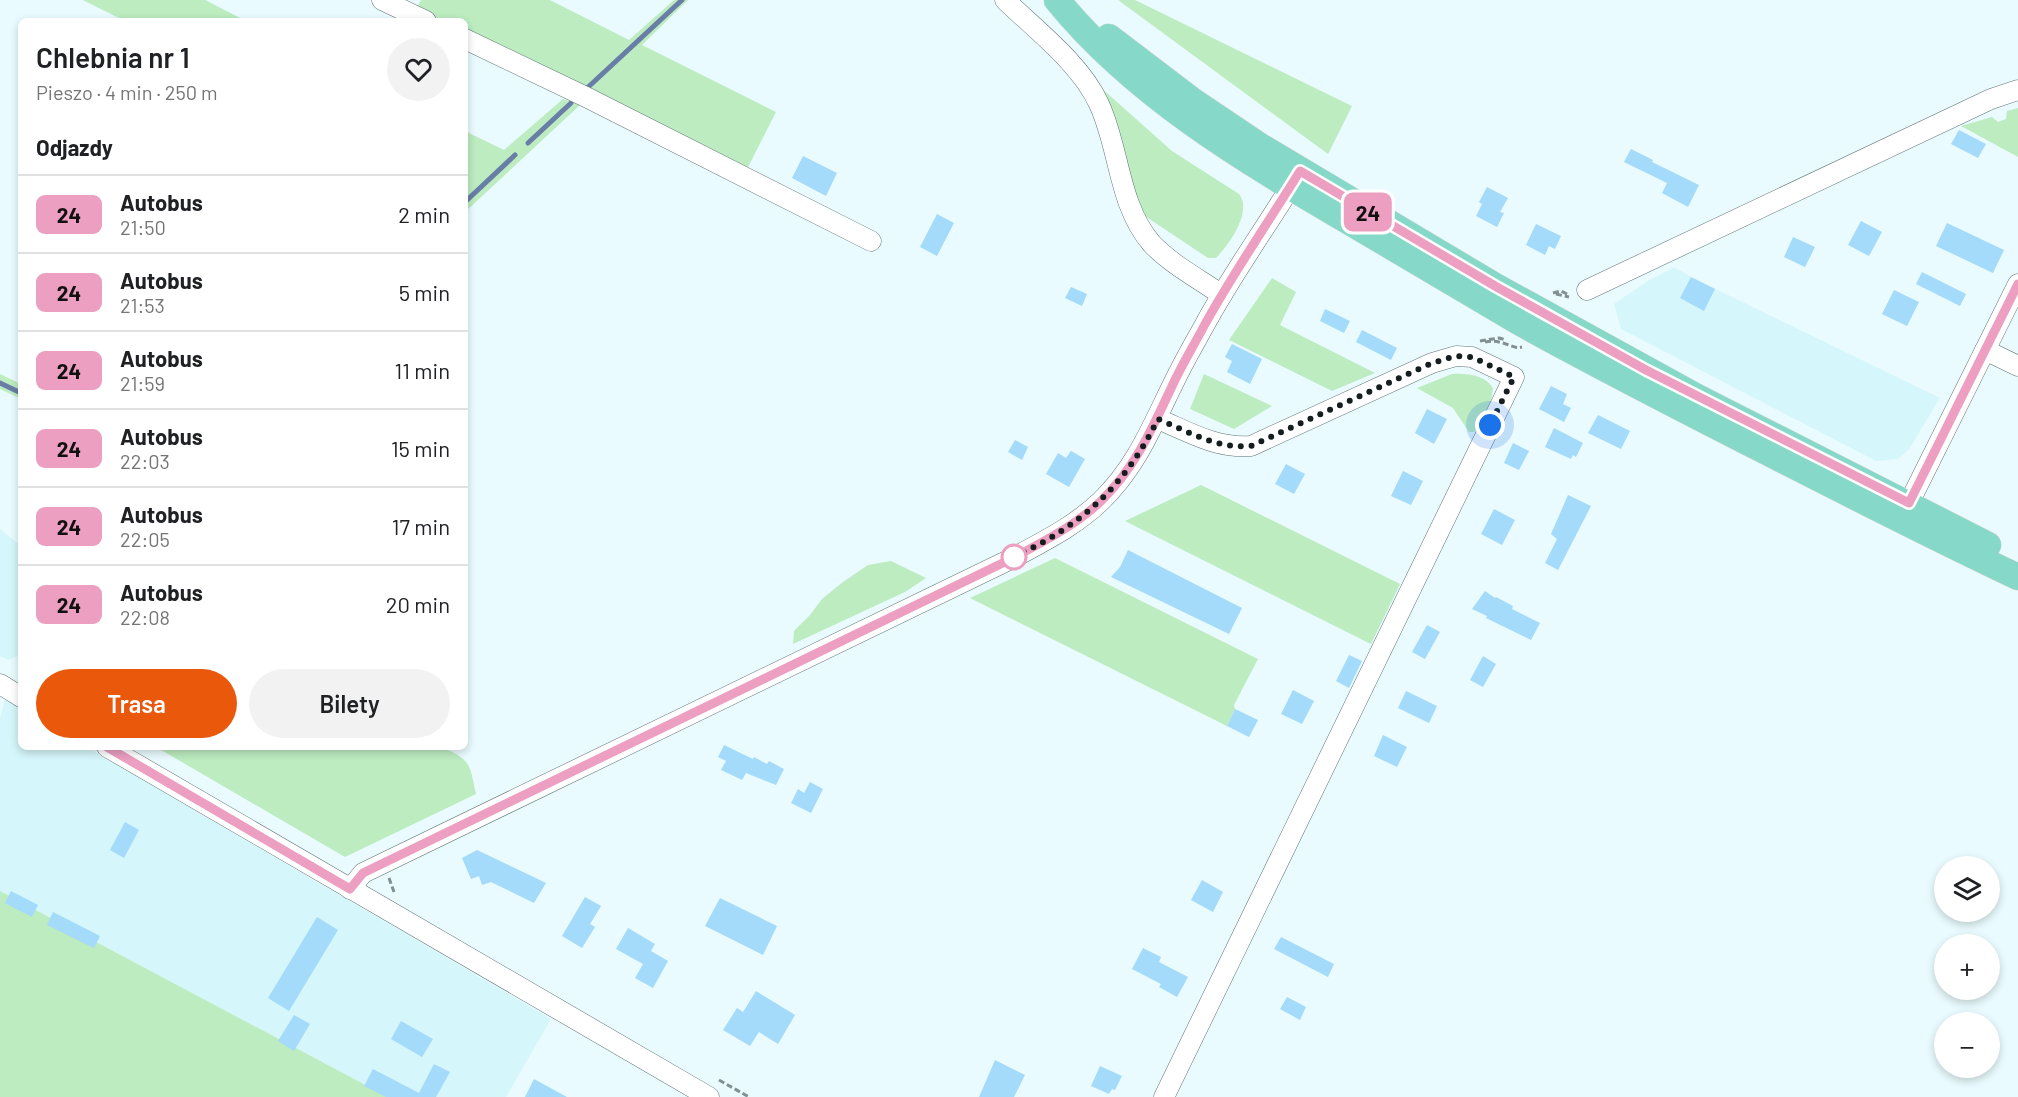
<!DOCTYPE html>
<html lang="pl">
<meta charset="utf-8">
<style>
:root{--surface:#fff;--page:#f2f2f2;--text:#202124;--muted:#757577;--line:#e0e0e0;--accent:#ea580c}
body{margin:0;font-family:Barlow,sans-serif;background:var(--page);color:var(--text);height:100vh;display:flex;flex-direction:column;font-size:22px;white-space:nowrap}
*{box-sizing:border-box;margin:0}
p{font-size:20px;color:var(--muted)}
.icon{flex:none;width:33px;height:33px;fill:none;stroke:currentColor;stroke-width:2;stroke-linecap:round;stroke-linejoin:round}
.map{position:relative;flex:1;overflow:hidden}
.side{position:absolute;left:18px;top:18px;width:450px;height:732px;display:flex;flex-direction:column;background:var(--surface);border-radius:9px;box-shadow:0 3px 9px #0003}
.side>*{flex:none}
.badge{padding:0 12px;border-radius:9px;font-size:21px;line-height:39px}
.controls{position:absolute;left:1934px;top:856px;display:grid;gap:12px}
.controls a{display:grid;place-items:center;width:66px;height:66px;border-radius:50%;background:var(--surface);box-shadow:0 3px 9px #0003;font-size:30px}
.you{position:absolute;width:30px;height:30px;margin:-15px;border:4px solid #fff;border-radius:50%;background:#1a73e8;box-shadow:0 0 0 9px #1a73e833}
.map>.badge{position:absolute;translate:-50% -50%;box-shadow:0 0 0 3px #fff}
h2{padding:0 18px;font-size:22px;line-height:54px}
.round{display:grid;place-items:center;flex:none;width:63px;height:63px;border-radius:32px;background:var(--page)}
.summary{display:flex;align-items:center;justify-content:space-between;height:102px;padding:0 18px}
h1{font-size:28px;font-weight:600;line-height:45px}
.primary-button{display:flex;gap:12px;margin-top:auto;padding:12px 18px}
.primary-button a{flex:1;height:69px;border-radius:36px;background:var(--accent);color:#fff;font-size:24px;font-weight:600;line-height:69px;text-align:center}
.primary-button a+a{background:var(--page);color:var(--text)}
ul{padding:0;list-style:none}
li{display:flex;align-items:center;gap:18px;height:78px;padding:0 18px;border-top:2px solid var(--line)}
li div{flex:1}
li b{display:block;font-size:22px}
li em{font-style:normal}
li .badge{min-width:66px;font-weight:700;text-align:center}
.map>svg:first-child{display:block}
.built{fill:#d5f6fa}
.green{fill:#bcecc0}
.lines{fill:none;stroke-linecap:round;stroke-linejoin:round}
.stream{stroke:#687ea6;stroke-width:5}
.building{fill:#a4dafa}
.minor-casing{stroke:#617577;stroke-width:21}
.major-casing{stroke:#d5d6d6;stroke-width:27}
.path{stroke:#839092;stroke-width:3;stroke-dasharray:6 3;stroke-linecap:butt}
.minor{stroke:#fff;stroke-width:20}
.major{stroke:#86d9c8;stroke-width:26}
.line-casing{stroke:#fff;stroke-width:14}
.line{stroke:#ec9fc1;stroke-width:9}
.walk{stroke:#151d1e;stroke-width:6;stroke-dasharray:0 10.8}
.stop-dot{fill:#fff;stroke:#ec9fc1;stroke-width:3}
</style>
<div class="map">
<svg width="2018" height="1097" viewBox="0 0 2018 1097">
<rect width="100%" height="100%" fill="#e9fbfe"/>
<g class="built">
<polygon points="1674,267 1691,277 1940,398 1909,449 1898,459 1876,461 1621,329 1614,304 1648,281"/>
<polygon points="0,529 21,546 21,655 8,660 0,656"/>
<polygon points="5,699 21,709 21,747 86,747 551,1019 506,1097 388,1097 0,891 0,718"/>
</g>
<g class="green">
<polygon points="83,0 205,0 246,21 125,21"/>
<polygon points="421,0 550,0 629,40 674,0 688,0 642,45 776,112 745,173 465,34 465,21 437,21 415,11"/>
<polygon points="1118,0 1135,0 1352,106 1328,154"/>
<path d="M1099 86 1172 151 1239 194C1253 211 1229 245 1216 258H1208L1145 216 1134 190Z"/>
<polygon points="563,99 580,105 465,212 465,131 504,150"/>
<polygon points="2018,108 2018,157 1961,126 1992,117 1998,122 2006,119 2007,111"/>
<polygon points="1272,278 1296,292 1280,325 1375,373 1332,391 1229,340"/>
<polygon points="0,374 21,384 21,399 0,389"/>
<polygon points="1204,374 1272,406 1234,429 1190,409"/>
<path d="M1452 374C1467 373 1485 375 1493 388L1491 400 1478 429 1474 432H1469L1453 408 1417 388Z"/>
<polygon points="1201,485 1400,584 1371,644 1125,521"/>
<polygon points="1055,558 1258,659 1234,705 1235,709 1227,726 970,598"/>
<polygon points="891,561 926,578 905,592 793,644 794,631 810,615 822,599 843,582 868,565"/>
<path d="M156 747H442C472 761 469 763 476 794L345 857Z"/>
<polygon points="0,891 388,1097 0,1097"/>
</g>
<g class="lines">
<g class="stream">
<polyline points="585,90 682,0"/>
<polyline points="528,143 571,103"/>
<polyline points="465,202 515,155"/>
<polyline points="0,383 21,393"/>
</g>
</g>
<g class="building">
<polygon points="1959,130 1986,144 1978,158 1951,144"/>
<polygon points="1631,149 1653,160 1652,162 1699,185 1688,207 1662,193 1667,183 1624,162"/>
<polygon points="803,156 837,173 826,196 792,178"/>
<polygon points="1487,187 1508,198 1500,212 1504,213 1497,227 1476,216 1482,204 1479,202"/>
<polygon points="937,214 954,223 937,256 920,247"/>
<polygon points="1861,221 1882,232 1869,256 1848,245"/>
<polygon points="1947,223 2004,250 1993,273 1936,246"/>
<polygon points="1536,224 1561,236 1555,249 1549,246 1545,255 1526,245"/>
<polygon points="1793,237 1815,247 1805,267 1784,257"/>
<polygon points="1922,272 1966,294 1960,306 1916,284"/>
<polygon points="1691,277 1715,289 1704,311 1680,298"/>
<polygon points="1071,287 1087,294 1082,306 1065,298"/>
<polygon points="1894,290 1919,302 1907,326 1882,314"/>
<polygon points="1325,309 1350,321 1344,333 1320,321"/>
<polygon points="1362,330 1397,348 1391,360 1356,342"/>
<polygon points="1232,344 1262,359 1250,384 1227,372 1232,361 1225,357"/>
<polygon points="1551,386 1567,394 1563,404 1571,408 1564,422 1539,409"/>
<polygon points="1427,409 1447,419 1434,444 1415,433"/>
<polygon points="1598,415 1630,431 1621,449 1588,433"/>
<polygon points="1554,428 1583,443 1576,457 1573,455 1571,459 1545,447"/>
<polygon points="1015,440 1028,447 1022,460 1008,452"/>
<polygon points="1513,443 1529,451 1519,470 1504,463"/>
<polygon points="1071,451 1085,459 1069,487 1046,474 1058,453 1066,458"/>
<polygon points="1286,464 1305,474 1294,494 1275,484"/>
<polygon points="1403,471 1423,481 1411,505 1391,496"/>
<polygon points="1568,495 1591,506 1558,570 1545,563 1557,539 1551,534"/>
<polygon points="1494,509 1515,520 1502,545 1481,534"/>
<polygon points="1128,550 1242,608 1229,634 1111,577 1120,567"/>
<polygon points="1485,591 1495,598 1496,597 1513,606 1512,609 1540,623 1531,640 1486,618 1487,616 1472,609"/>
<polygon points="1427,625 1440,632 1425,659 1412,652"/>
<polygon points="1349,655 1362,661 1349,688 1336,681"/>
<polygon points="1483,656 1496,664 1483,687 1470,680"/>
<polygon points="1293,690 1314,701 1302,724 1281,714"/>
<polygon points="1406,691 1437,706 1429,723 1398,708"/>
<polygon points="1235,709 1258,720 1249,737 1227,726"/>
<polygon points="1383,735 1407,747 1397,767 1374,756"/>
<polygon points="724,745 753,759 754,757 767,764 769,761 784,769 776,785 746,773 742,780 721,770 726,761 718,757"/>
<polygon points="810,782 823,789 811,813 791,803 798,789 804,793"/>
<polygon points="125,822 139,830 124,858 110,850"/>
<polygon points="477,850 546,883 534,903 491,882 482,885 479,876 471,879 462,858"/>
<polygon points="1202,880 1223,892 1213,912 1191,900"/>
<polygon points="11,891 38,905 32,917 5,903"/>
<polygon points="585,897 601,906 590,924 595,927 582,948 562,936"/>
<polygon points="720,898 777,926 763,955 705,926"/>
<polygon points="53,912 100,936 94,948 47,925"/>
<polygon points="317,917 338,930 289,1011 268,998"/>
<polygon points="628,928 655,944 651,951 668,961 653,988 635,978 643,964 616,949"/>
<polygon points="1281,937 1334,964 1328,977 1274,949"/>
<polygon points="1143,948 1161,957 1159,962 1188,977 1177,997 1159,987 1161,984 1132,969"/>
<polygon points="756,991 795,1015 778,1044 759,1032 750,1046 723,1030 737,1008 743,1012"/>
<polygon points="1287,997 1306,1007 1300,1020 1280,1009"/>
<polygon points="294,1015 310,1024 294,1051 278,1041"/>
<polygon points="401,1021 433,1039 422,1057 391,1039"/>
<polygon points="995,1060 1025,1075 1014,1097 979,1097"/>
<polygon points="434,1064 450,1072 436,1097 386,1097 364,1086 373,1069 419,1093"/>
<polygon points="1100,1066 1122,1076 1115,1090 1112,1089 1109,1094 1091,1086"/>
<polygon points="534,1079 567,1097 525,1097"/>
</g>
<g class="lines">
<defs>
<g id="minor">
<polyline points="382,0 426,21"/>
<path d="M1005 0C1036 30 1081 64 1099 104 1120 149 1118 205 1152 244 1171 264 1199 279 1222 295"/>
<polyline points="465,39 586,97 871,241"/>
<polyline points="1587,290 1991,99 2018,90"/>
<polyline points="1985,350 2018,366"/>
<path d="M1158 419C1189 432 1217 449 1251 446L1432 363 1456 356 1472 357 1514 377 1164 1097"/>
<polyline points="1903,515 2018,284"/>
<polyline points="0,684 21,697"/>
<polyline points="107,747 709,1097"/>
<path d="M350 889 363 873 1013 558C1044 541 1075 526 1101 501 1137 466 1152 426 1174 382 1183 363 1194 344 1204 326 1232 274 1267 226 1298 175"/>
</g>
<g id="major">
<path d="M1057 0C1146 109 1273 176 1392 247 1435 272 1476 297 1519 322 1598 366 1679 407 1759 448 1845 492 1931 536 2018 577"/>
<polyline points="1109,37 1193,101 1260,146 1495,286 1695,396 1988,545"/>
</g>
</defs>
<use href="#minor" class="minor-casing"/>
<use href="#major" class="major-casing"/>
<g class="path">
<polyline points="1553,293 1561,291 1569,295"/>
<polyline points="1556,294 1569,297"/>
<polyline points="1480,341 1499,338 1506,340"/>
<path d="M1485 342C1497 339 1507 345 1518 348L1522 347"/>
<polyline points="389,878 394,892"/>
<polyline points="719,1080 749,1097"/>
</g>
<use href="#minor" class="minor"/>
<use href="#major" class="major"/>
</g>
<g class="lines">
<defs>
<path id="line" d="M107 747 350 889 363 873 1013 558C1044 541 1075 526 1101 501 1137 466 1153 426 1174 382 1183 363 1194 345 1204 326 1233 273 1268 223 1300 171L1495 286 1646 370 1909 503 2018 284"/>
</defs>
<use href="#line" class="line-casing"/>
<use href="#line" class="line"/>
<path class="walk" d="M1014 557C1080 526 1124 488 1158 419 1189 432 1217 449 1251 446L1432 363 1456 356 1472 357 1514 377 1490 425"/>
</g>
<circle class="stop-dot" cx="1014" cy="557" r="12"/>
</svg>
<div class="controls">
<a><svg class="icon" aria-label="layers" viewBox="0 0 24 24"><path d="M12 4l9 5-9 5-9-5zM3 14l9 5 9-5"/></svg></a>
<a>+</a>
<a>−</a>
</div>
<div class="you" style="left:1490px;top:425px"></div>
<b class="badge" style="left:1368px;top:212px;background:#ec9fc1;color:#111">24</b>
<section class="side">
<div class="summary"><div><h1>Chlebnia nr 1</h1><p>Pieszo · 4 min · 250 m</p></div><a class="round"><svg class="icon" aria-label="heart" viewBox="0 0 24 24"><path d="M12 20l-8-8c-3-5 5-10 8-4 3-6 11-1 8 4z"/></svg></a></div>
<h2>Odjazdy</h2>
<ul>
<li><span class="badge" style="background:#ec9fc1;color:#111">24</span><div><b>Autobus</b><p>21:50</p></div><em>2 min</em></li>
<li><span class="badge" style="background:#ec9fc1;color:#111">24</span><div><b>Autobus</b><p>21:53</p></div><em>5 min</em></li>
<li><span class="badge" style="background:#ec9fc1;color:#111">24</span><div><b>Autobus</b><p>21:59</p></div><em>11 min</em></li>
<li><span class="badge" style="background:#ec9fc1;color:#111">24</span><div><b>Autobus</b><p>22:03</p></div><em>15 min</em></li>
<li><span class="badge" style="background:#ec9fc1;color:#111">24</span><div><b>Autobus</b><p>22:05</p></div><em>17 min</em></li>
<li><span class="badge" style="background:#ec9fc1;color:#111">24</span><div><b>Autobus</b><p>22:08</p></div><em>20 min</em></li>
</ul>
<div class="primary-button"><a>Trasa</a><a>Bilety</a></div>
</section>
</div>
